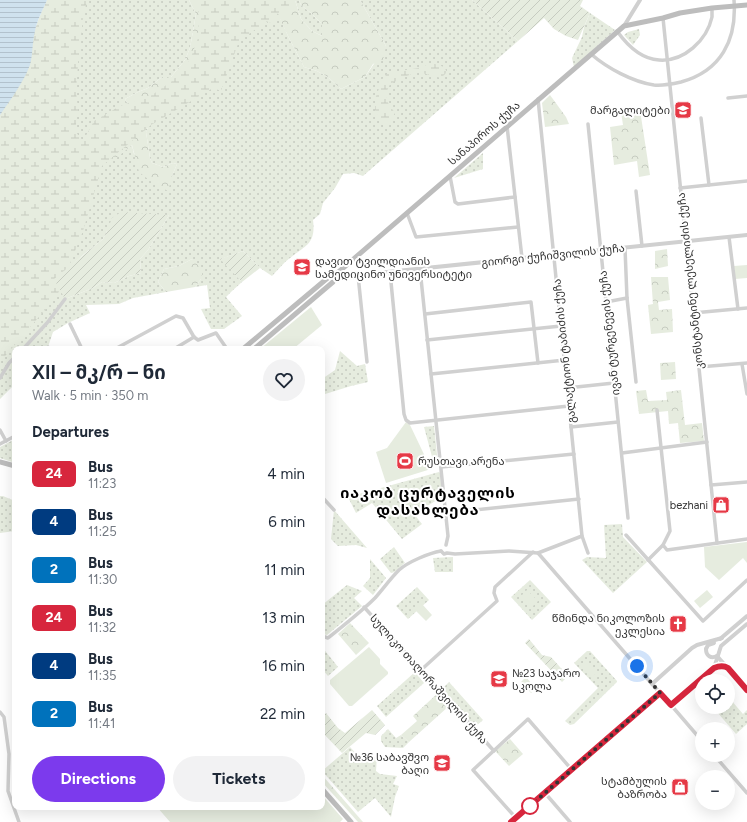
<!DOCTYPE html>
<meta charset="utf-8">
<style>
:root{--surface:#fff;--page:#f2f2f3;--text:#1f2937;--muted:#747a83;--accent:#7c3aed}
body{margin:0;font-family:Figtree,"Noto Sans Georgian",sans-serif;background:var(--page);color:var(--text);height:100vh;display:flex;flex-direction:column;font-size:15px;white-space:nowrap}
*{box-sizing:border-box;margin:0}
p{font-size:13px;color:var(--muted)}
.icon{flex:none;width:22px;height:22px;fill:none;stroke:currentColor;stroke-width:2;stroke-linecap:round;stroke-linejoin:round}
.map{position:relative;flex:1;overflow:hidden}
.side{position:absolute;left:12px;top:346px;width:313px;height:464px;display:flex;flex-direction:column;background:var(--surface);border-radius:8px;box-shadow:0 4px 16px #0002}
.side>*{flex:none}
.badge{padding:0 8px;border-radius:6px;font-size:14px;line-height:26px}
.fabs{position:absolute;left:695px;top:674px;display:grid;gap:8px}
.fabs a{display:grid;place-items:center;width:40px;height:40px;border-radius:50%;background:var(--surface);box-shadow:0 4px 16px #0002;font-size:20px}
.you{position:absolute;width:20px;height:20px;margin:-10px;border:3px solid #fff;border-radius:50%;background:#1a73e8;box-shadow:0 0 0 6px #1a73e833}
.map>.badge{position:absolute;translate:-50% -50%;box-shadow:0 0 0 2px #fff}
h2{padding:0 20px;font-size:15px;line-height:36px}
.round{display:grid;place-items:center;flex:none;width:42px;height:42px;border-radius:21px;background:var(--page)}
.headline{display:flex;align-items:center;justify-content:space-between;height:68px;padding:0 20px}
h1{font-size:19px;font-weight:700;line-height:30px}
.primary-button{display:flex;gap:8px;margin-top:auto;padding:8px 20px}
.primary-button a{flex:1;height:46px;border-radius:24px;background:var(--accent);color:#fff;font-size:16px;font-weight:700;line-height:46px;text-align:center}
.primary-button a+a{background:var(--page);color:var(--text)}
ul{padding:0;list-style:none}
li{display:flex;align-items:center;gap:12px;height:48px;padding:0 20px}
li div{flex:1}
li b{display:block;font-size:15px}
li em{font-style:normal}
li .badge{min-width:44px;font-weight:700;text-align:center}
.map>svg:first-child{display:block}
.grass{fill:url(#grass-dots);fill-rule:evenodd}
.forest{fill:url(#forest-crowns)}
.wetland{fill:url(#wetland-marsh)}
.park{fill:#e6ecdf}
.garden{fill:url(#garden-furrows)}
.water{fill:url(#water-rules)}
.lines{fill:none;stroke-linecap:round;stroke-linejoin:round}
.minor{stroke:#d0d0d0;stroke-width:3.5}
.tertiary{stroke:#d0d0d0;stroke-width:4}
.secondary{stroke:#bdbdbd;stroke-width:5}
.line-casing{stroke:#fff;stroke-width:9}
.line{stroke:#d7263d;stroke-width:6}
.walk{stroke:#333;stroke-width:4;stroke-dasharray:0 7.2}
.stop-dot{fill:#fff;stroke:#d7263d;stroke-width:2}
.labels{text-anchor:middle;stroke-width:4;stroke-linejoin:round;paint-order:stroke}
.poi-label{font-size:11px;fill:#333;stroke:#fff;text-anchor:end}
.street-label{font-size:11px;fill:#333;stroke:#fff}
.district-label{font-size:15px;font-weight:bold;letter-spacing:1px;fill:#000;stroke:#fff}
</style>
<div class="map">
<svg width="747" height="822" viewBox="0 0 747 822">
<defs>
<pattern id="grass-dots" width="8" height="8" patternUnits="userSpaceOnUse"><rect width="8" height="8" fill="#e6ecdf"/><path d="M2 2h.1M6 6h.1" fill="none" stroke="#c6cbc0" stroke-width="1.8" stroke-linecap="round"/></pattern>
<pattern id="forest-crowns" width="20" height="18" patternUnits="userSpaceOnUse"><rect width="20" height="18" fill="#e6ecdf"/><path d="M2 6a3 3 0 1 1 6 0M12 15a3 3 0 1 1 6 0" fill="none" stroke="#c6cbc0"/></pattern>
<pattern id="wetland-marsh" width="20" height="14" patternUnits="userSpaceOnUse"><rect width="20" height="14" fill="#e6ecdf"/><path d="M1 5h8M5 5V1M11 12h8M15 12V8" fill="none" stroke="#c6cbc0"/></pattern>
<pattern id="garden-furrows" width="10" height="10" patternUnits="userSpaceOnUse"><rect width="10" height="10" fill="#e6ecdf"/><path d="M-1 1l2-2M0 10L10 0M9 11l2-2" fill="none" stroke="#c6cbc0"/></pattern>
<pattern id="water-rules" width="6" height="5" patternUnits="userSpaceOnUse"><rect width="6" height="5" fill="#cfe2ee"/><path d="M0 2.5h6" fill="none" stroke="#b2c2cd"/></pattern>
</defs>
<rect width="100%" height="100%" fill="#fff"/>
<g class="grass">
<path d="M47 0H189L196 14 190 48 185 60 171 77H162L148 88 138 92 125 99 138 122 110 162 132 145 134 154 172 176 177 164 173 163 163 167 152 163 150 158 146 132 154 112 227 46 261 22 280 18 288 36 304 67 317 71 328 77 341 89 365 77 386 46 360 0H472L518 41 363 176 354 173 343 174 335 188 323 203 320 214 313 220C316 244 306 245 290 258 283 263 278 270 272 276L260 268 243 251 221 259 242 282 232 291 226 297 242 316 224 329H211L201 309 210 308 207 285 195 287 201 279 192 259 179 266 164 269 158 282 166 292 133 298 119 304 86 305 90 313 68 323 53 332 48 347 44 349H15V376L13 377 15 384 0 399V115ZM169 215 148 250 140 259 141 273 129 276 114 283 102 282 93 288 65 299 72 265 83 255 103 239 107 231Z"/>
<polygon points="295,0 299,0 301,5 311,13 322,24 322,36 312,31 301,19"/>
<polygon points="590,13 615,30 574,67 572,58 582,37 584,27"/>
<polygon points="639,29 640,35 633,45 624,35 628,32"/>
<polygon points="483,153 483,169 454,178"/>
<polygon points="340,351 357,366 365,364 368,382 351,386 322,395 322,379 335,370"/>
<polygon points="434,426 438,464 434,464 424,427"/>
<polygon points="15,439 15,463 0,458 0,447"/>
<polygon points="439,472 440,473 442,497 414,514 422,524 402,539 372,503 356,513 348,497"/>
<polygon points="0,496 3,496 15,501 15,531 0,533"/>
<polygon points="334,510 367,548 356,545 338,546 331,539"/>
<polygon points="622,524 623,537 647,562 613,593 582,560 587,557 606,558 604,525"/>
<path d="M394 547 405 563C400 566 397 572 391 573L380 559Z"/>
<polygon points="453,557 453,572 435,572 433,558"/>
<polygon points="370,559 386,578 373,595 363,586 370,578"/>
<polygon points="530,580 551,602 532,620 511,597"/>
<polygon points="347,585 362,591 354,598 362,606 327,635 322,634 322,605"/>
<polygon points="417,587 429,600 408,619 396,606"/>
<polygon points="322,647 338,667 328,676 322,669"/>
<polygon points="587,651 590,651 617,681 617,682 574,724 570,725 565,721 598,688 574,663"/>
<polygon points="415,672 424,683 386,717 377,706"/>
<polygon points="449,682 483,720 475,727 442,689"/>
<polygon points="731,700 743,714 747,710 747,724 736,734 717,712 723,707 728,707 728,702"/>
<polygon points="388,729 396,738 401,735 409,742 403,748 385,747 381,741 381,736"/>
<polygon points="350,747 363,761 370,760 377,756 376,771 380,774 397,776 393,784 399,786 395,797 391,817 375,798 358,812 322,771"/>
</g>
<g class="forest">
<polygon points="189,0 295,0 301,19 312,31 322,36 322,24 311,13 301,5 299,0 360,0 386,46 383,60 373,64 365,77 341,89 328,77 317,71 304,67 288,36 280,19 272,23 261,22 154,112 146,132 150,158 152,163 163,167 173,163 177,164 172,176 168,191 153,183 139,172 132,145 110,163 112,150 138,122 125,99 138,92 148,88 162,77 171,77 185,60 190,48 196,14"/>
<polygon points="550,95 566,117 569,124 545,127 542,103"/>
<polygon points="640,110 650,175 639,177 637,161 614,165 610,127 623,125 621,112"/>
<polygon points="667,249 668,266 655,269 655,251"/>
<polygon points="192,259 203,270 201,279 195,287 166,292 158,282 164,269 179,266"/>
<polygon points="651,277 668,277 670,300 658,302 659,310 672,309 673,332 651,334 648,305 653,304"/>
<polygon points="675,362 676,379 661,380 660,363"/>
<polygon points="646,390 648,401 667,400 666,392 681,390 685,425 702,423 704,441 680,443 678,423 669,424 668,411 639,414 636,391"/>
<polygon points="350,623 369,643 356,655 338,634"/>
<polygon points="438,693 449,706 409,742 401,735 417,721 413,716"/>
<polygon points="510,739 523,754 509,766 495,751"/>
<polygon points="322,775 363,822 358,822 322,782"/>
</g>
<g class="wetland">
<path d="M47 0H88L84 11 79 51 76 91 78 110 75 131 83 141 94 121 120 106 152 95 172 81 190 60 198 38 199 13 193 0H297L239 41 221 91 213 88 151 125 102 166 83 231 57 296 0 362V115C11 99 23 83 30 65 33 54 33 42 35 31 37 20 43 10 47 0Z"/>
<polygon points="432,63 444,67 447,72 441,78 418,72 404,77 390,84 386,93 388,103 395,113 386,127 380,121 375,110 375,99 383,78 388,73 418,68"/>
</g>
<g class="park">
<polygon points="747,265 747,278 735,279 734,266"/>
<polygon points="311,307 322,325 293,349 260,349"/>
<polygon points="406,422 410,425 431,469 386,483 376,452 387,448"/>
<polygon points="747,542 747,563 743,558 719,580 705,567 704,547"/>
<polygon points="527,590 538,601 532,607 521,596"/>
<polygon points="707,590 713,597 700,608 694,601"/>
<polygon points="422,604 432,615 426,621 415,610"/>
<polygon points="369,647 380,659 380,664 388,672 388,674 352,706 349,706 330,684 330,680"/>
<polygon points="587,661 598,672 591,678 581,667"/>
<polygon points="526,677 536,689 531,693 521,682"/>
<polygon points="322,795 343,819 340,822 170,822 157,807 322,807"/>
</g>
<g class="garden">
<polygon points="472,0 583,0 580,6 590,13 578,40 566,36 554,29 544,18 518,41"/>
<polygon points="121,212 169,215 148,250 140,259 141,273 129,276 114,283 102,282 93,288 65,299 54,279 103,239 107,231 112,218"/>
<polygon points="243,251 260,268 242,282 220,259"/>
<polygon points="529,639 542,655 551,657 568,676 562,682 525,643"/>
<polygon points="372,710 385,725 375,735 366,733 342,753 322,732 322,716 326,713 338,728 345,733"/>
</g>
<path class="water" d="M0 0H47C43 10 37 20 35 31 32 42 33 54 30 65 23 83 11 99 0 115Z"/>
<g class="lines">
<g class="minor">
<polyline points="663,18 717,543"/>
<path d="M617 31C627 45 641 59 659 60 684 62 707 40 712 17 712 14 712 11 712 8"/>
<path d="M591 54C607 68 633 82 654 85 663 86 672 84 681 82 721 71 737 40 734 0"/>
<polyline points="728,98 747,96"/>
<polyline points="538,99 582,536 588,553"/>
<polyline points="701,118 709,185"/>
<polyline points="588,124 628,518"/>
<polyline points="507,126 522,258"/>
<polyline points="450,176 455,202 458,204 515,197"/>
<polyline points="680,188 747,181"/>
<polyline points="636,191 642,246"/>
<polyline points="407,213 416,237 518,227"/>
<polyline points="729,237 738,309"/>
<polyline points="625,248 627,298 636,382"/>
<polyline points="420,269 448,536 446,545"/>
<polyline points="390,272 404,414 406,420 410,423 569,406"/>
<polyline points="358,275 367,362"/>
<polyline points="606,302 627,298"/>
<polyline points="693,313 747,308"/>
<polyline points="425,314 531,302 538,363"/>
<polyline points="70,324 82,349"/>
<polyline points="194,337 198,340 216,333 227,349"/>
<polyline points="427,340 561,326"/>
<polyline points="48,347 49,349"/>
<polyline points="23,349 47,323 65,299"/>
<polyline points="115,349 176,316 183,318 194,337"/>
<polyline points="174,349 194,337"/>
<polyline points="742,364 747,394"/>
<polyline points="699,367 747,363"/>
<polyline points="431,374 565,360"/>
<polyline points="0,378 9,363 15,357"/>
<polyline points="567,388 614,383"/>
<polyline points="571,427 618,422"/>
<polyline points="0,430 6,441"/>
<polyline points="0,444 15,436"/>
<polyline points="622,453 707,442"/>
<polyline points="441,467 574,454"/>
<polyline points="711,485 747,482"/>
<polyline points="322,497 334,510"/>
<polyline points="446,513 579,499"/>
<polyline points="626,535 703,621 747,580"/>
<polyline points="663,545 667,550 747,539"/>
<polyline points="441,551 444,554 447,553 455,554 509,551 538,553 582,536"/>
<polyline points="538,553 652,684"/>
<polyline points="648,560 663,545 670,531 657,410"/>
<polyline points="364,607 494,751"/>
<path d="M322 636 328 638C344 625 361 612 375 598 383 589 390 579 399 570 408 562 429 553 441 551"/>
<polyline points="421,670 497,601 494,593 495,587 533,552"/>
<polyline points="671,705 702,741"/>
<polyline points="0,712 4,717 9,754 8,791 19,822"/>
<polyline points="714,755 747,793"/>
<polyline points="545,793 570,822"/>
<polyline points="516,818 473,770 528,719 572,770"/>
</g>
<g class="tertiary">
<polyline points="624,26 640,0"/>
<polyline points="335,275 358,275 747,235"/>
<path d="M722 638 697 645 692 648 652 684 671 705 714 668C719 666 723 665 728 668"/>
<polyline points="720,639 747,616"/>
<polyline points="706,649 708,645 714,643"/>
<path d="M706 649C706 656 711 659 717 656"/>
<polyline points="717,656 747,690"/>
<polyline points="714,668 721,646 747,624"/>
<polyline points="511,822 660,693"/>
</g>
<g class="secondary">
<polyline points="243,349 330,276 335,275 624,26 663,18 680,13 712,8 747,5"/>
<polyline points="254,349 333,282 335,275"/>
<polyline points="0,462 15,466"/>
<polyline points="322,789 351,822"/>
</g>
</g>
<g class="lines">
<defs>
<path id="line" d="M511 822 660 693 671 705 714 668C719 666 723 665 728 668L747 690"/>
</defs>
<use href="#line" class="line-casing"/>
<use href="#line" class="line"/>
<polyline class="walk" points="530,806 660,693 637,666"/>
</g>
<defs>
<symbol id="school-square" viewBox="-11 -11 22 22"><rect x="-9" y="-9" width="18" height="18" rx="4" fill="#e63946" stroke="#fff"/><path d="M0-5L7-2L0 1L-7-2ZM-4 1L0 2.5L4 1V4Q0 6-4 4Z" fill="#fff"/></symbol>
<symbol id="university-square" viewBox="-11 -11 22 22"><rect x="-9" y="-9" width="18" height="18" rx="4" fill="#e63946" stroke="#fff"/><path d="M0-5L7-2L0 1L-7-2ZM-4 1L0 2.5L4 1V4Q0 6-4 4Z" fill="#fff"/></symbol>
<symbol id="stadium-square" viewBox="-11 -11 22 22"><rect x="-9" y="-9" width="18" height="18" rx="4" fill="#e63946" stroke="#fff"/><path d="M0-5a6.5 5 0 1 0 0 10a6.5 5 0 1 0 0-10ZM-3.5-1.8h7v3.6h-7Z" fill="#fff"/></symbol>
<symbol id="shop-square" viewBox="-11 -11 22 22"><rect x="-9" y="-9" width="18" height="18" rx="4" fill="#e63946" stroke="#fff"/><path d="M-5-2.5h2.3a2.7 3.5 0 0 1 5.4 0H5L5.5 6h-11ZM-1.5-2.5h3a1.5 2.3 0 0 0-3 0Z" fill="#fff"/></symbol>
<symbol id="church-square" viewBox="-11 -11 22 22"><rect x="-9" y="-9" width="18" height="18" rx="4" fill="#e63946" stroke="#fff"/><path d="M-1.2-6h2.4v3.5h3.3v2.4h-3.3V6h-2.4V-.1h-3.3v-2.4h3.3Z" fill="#fff"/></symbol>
</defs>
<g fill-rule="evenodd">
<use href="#school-square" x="673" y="100" width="20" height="20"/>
<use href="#university-square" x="292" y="257" width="20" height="20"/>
<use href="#stadium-square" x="395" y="451" width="20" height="20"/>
<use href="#shop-square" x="711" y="495" width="20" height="20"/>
<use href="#church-square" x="668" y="614" width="20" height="20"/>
<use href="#school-square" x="489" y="669" width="20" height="20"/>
<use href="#school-square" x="432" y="753" width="20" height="20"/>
<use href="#shop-square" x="670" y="777" width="20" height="20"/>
</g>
<circle class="stop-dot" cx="530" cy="806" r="8"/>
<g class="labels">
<g class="poi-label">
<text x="670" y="114">მარგალიტები</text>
<text x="315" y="265" text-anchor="start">დავით ტვილდიანის<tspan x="315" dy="13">სამედიცინო უნივერსიტეტი</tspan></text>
<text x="418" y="465" text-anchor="start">რუსთავი არენა</text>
<text x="708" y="509">bezhani</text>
<text x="665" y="622">წმინდა ნიკოლოზის<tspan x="665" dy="13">ეკლესია</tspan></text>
<text x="512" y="677" text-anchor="start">№23 საჯარო<tspan x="512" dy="13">სკოლა</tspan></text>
<text x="429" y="761">№36 საბავშვო<tspan x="429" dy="13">ბაღი</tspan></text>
<text x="667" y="785">სტამბულის<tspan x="667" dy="13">ბაზრობა</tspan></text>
</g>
<g class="street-label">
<text transform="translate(484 133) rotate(-41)" y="4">სანაპიროს ქუჩა</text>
<text transform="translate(553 255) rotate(-6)" y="4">გიორგი ქუჩიშვილის ქუჩა</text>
<text transform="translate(690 281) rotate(-96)" y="4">კონსტანტინე ლესელიძის ქუჩა</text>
<text transform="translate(609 333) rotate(-96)" y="4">ივან ტურგენევის ქუჩა</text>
<text transform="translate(564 351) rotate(-96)" y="4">გალაქტიონ ტაბიძის ქუჩა</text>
<text transform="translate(429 679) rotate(48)" y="4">სულიკო თაღორაშვილის ქუჩა</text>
</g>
<g class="district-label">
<text x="428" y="498">იაკობ ცურტაველის<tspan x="428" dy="17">დასახლება</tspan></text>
</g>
</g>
</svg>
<div class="fabs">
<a><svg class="icon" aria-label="locate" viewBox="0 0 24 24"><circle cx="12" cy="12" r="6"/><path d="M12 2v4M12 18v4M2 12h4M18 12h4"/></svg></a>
<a>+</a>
<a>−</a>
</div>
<div class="you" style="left:637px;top:666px"></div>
<section class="side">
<div class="headline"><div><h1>XII – მკ/რ – ნი</h1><p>Walk · 5 min · 350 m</p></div><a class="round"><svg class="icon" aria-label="heart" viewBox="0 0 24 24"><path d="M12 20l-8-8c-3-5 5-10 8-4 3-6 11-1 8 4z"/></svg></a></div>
<h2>Departures</h2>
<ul>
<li><span class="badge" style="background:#d7263d;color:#fff">24</span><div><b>Bus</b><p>11:23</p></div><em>4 min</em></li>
<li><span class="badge" style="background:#003b80;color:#fff">4</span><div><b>Bus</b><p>11:25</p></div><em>6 min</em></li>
<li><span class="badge" style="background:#0072bc;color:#fff">2</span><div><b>Bus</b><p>11:30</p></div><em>11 min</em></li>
<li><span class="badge" style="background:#d7263d;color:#fff">24</span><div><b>Bus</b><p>11:32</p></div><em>13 min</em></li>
<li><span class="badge" style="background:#003b80;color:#fff">4</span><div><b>Bus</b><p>11:35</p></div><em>16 min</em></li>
<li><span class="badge" style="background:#0072bc;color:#fff">2</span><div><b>Bus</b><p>11:41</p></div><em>22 min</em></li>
</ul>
<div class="primary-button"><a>Directions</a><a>Tickets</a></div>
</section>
</div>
